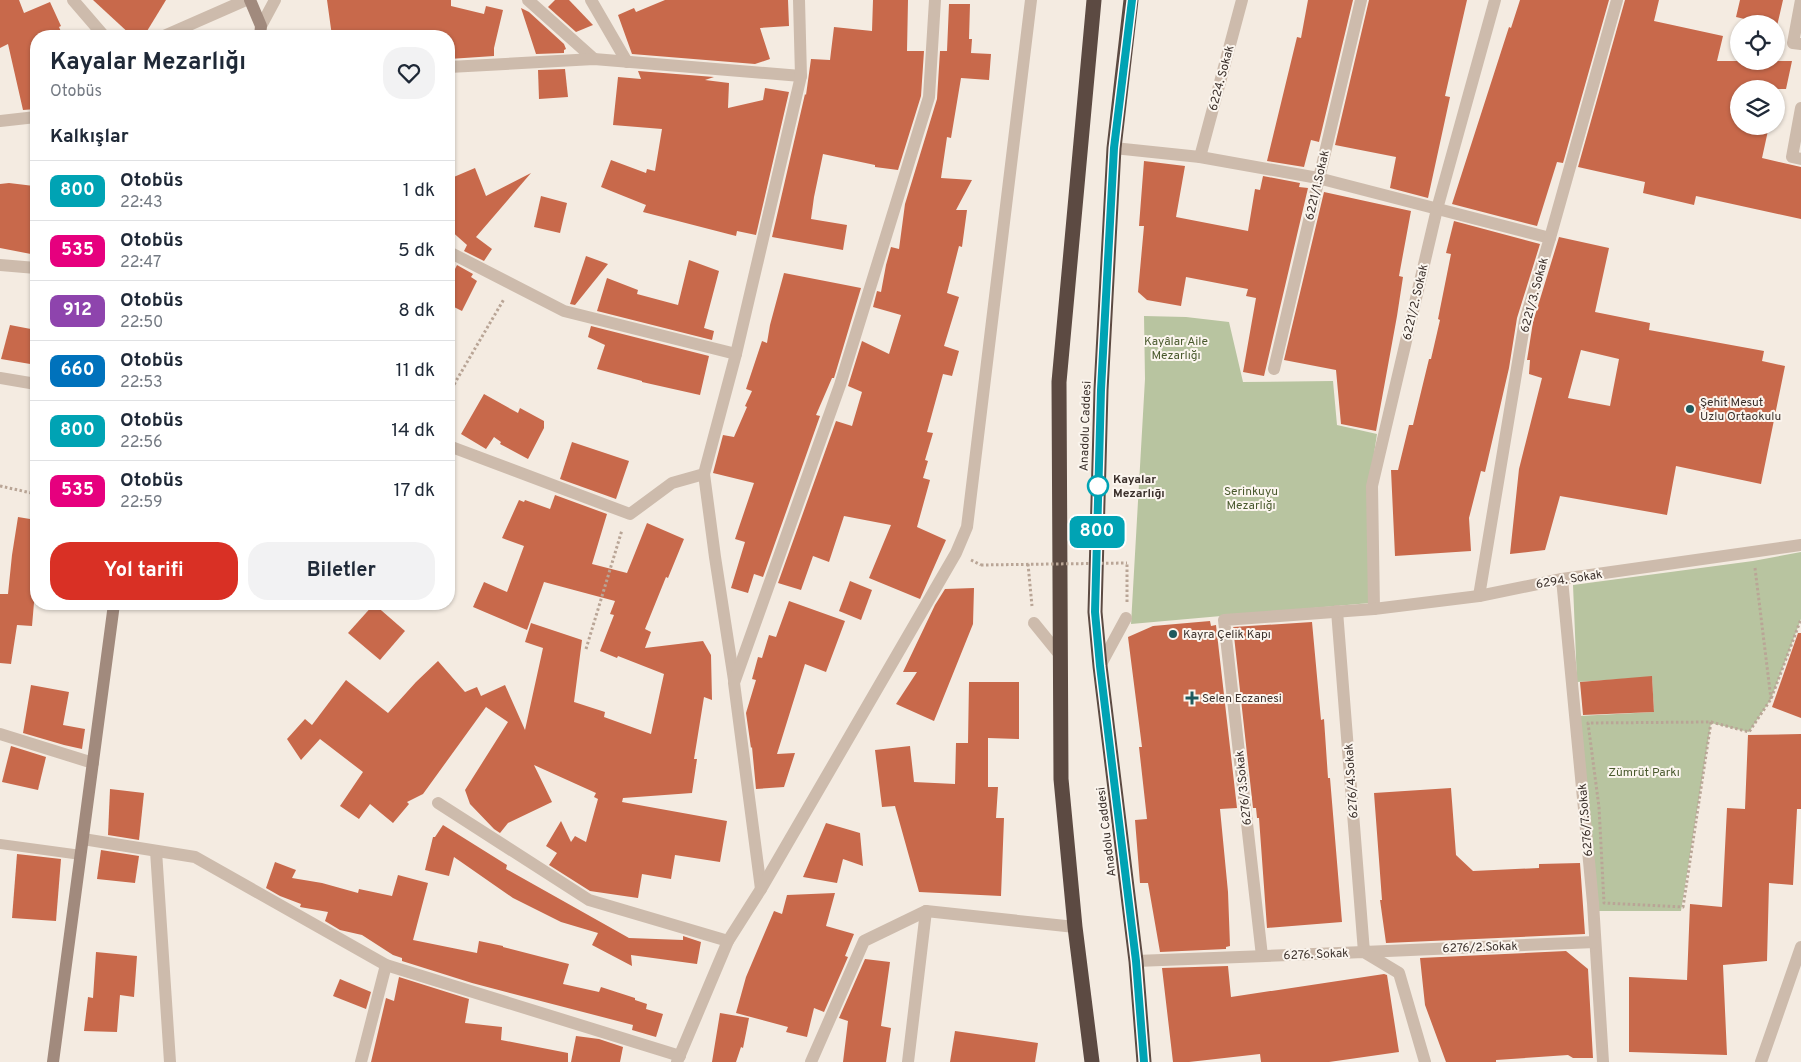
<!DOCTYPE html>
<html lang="tr">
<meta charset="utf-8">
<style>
:root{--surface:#fff;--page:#f2f2f3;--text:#1f2937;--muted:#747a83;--line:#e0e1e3;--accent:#d93025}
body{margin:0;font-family:Overpass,sans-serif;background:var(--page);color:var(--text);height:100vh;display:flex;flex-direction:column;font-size:19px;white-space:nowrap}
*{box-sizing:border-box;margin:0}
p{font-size:16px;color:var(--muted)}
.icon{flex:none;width:28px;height:28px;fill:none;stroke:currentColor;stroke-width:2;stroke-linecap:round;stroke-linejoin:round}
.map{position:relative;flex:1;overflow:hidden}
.details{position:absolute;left:30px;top:30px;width:425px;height:580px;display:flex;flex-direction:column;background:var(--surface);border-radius:20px;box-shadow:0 1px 4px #0004}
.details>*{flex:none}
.badge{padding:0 10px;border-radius:8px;font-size:18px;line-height:32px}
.tools{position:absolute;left:1730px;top:15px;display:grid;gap:10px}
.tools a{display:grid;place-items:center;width:55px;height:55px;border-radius:50%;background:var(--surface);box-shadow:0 1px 4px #0004;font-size:25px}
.map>.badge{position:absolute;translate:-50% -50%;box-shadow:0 0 0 2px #fff}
h2{padding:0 20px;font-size:19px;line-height:45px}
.round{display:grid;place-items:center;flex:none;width:52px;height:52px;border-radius:20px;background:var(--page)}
.summary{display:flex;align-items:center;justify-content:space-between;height:85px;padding:0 20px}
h1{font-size:24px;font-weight:700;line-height:38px}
.cta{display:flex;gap:10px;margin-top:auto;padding:10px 20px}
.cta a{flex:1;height:58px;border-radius:20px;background:var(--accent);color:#fff;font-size:20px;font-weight:700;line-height:58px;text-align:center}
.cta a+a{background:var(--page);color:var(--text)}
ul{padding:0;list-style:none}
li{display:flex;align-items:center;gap:15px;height:60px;padding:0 20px;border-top:1px solid var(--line)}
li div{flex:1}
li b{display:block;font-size:19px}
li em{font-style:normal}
li .badge{min-width:55px;font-weight:700;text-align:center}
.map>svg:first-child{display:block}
.green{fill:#b8c4a0}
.building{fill:#c8694b;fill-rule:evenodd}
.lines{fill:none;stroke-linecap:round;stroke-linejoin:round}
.path{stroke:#b9a596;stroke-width:3;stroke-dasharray:2.5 2.5;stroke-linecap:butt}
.lane{stroke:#cdbbac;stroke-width:10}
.street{stroke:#cdbbac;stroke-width:12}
.secondary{stroke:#a18a7d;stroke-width:12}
.highway{stroke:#5c4a42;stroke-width:15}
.path-bridge{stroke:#b9a596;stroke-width:3;stroke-dasharray:2.5 2.5;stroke-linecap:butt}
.line-casing{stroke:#fff;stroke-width:11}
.line{stroke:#00a3b4;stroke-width:8}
.poi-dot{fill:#1f5a5e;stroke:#fbf5ee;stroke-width:2}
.stop-dot{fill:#fff;stroke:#00a3b4;stroke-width:2.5}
.labels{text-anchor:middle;stroke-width:4;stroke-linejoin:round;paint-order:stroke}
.street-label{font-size:12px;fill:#3b302b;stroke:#fbf5ee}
.park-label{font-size:12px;fill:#4a5a2e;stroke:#fbf5ee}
.poi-label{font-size:12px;fill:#3b302b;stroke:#fbf5ee;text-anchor:start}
.stop-label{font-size:12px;font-weight:bold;fill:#3b302b;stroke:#fbf5ee;text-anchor:start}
</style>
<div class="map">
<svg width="1801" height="1062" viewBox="0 0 1801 1062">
<rect width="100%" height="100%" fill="#f4ebe1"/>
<g class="green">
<polygon points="1144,316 1186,317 1229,322 1243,382 1333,381 1337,425 1377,434 1369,487 1370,603 1131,624 1145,379"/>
<polygon points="1801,552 1801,619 1771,699 1749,732 1711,723 1681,911 1599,911 1579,716 1654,712 1652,677 1577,682 1573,585 1753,561"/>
</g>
<g class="building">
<polygon points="0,0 19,0 24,13 50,2 61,26 59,27 63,36 36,36 36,109 23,110 8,44 0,48"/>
<polygon points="93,0 166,0 144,36 132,36"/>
<polygon points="327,0 451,0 451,6 484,14 486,6 503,10 494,48 494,56 449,59 449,36 332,36"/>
<polygon points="555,0 569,0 593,25 576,32 548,7"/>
<polygon points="665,0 788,0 789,26 760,28 770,59 755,64 632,54 618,15 634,8 636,12"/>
<polygon points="873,0 908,0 907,51 924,51 921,96 898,170 875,167 875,165 823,154 814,197 811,219 847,225 843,250 772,237 805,94 806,95 811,59 830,60 834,27 872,31"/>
<polygon points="1308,0 1353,0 1319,142 1311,140 1304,167 1267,161 1297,37 1301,38"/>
<polygon points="1369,0 1467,0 1445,96 1450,97 1428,198 1390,188 1396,157 1335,145"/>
<polygon points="1520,0 1609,0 1563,163 1557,162 1537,226 1452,204 1509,27 1511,28"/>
<polygon points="1625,0 1659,0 1654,21 1723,36 1717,61 1792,61 1786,89 1739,89 1739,126 1769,126 1762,158 1801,167 1801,219 1696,196 1694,205 1643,193 1645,182 1578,167"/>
<polygon points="1740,0 1783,0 1777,26 1776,24 1766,24 1736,17"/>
<polygon points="949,4 970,4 969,39 972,39 971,53 991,54 989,80 961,78 951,138 947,137 941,178 972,180 956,210 967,210 962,247 959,246 947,293 959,297 944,346 959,351 952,376 943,374 927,432 933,433 925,460 928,461 923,478 930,480 917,527 946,540 920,599 869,578 891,525 844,516 829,562 813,556 801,590 778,583 836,421 852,426 862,392 848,386 862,341 889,354 901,315 873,307 877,291 881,292 886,265 891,247 899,249 905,204 937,99 940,51 947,51"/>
<polygon points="521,8 529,12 564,44 566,49 564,50 564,53 536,54"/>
<polygon points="565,69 568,97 539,99 538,70"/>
<polygon points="638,71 714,77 705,80 729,83 728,108 763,100 765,88 789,92 756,235 737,231 736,236 643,212 646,205 601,187 611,160 646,173 647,169 655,171 662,129 613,125 618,77 641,79"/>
<polygon points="1144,161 1185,166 1176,217 1248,231 1255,189 1260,190 1263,176 1300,183 1299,187 1308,188 1264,376 1243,372 1256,298 1246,296 1248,289 1186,277 1181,306 1147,300 1138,292 1144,226 1139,226"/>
<polygon points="475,168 486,196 531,173 476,237 492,249 484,261 464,251 467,245 449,229 449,179"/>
<polygon points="9,183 34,186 31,217 36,218 36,255 0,248 0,184"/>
<polygon points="1324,192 1411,211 1399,276 1403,277 1397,316 1376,431 1341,424 1336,370 1284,360"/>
<polygon points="541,196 567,203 560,233 534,227"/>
<polygon points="1454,221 1540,244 1517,318 1509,368 1485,472 1481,471 1469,518 1471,551 1395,556 1391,470 1398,470 1409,425 1413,425 1429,359 1431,359 1440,320 1438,319 1451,254 1446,253"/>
<path d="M1559 237 1609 248 1595 312 1650 323 1649 330 1764 351 1762 361 1785 366 1761 484 1676 466 1667 515 1560 496 1545 550 1510 554 1519 469 1542 378 1529 374 1530 360H1527L1533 322ZM1581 350 1619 359 1610 406 1568 398Z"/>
<polygon points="586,256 608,264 575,305 570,304"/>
<polygon points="689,260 719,271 704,328 714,331 712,340 597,311 607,278 638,290 637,294 678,305"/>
<polygon points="457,265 473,274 471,277 477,281 462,311 450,305 449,306 449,281"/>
<polygon points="784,273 861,288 834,378 832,378 816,415 820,416 763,577 754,574 748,593 731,588 745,542 735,539 754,483 713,473 723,435 734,437 747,407 745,406 752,391 746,389 762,341 767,343 770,325"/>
<polygon points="10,325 36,330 36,365 1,359"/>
<polygon points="591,326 709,356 700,395 642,382 642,381 597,369 605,345 588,337"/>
<polygon points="484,394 518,413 520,408 544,421 544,428 528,459 500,444 501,442 494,437 486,449 461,434"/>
<polygon points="572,442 629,461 616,499 560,479"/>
<polygon points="555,495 607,514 592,564 627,573 647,523 684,539 668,578 666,577 645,629 651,632 645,648 703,641 711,655 712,700 704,697 694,759 697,759 692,793 623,798 622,802 727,821 720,862 675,855 671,879 642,874 638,898 590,891 549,865 557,853 546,846 561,821 571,842 575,836 586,842 598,799 594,797 596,793 534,765 552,802 508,823 500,833 494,829 470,804 465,790 508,722 486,707 423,794 407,802 409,804 393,823 370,804 359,819 340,806 363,772 320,739 301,760 287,739 305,719 312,725 346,680 388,713 416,682 438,661 465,692 477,687 481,696 505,685 525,730 543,648 525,642 531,623 582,640 574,702 605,712 604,717 651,734 664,674 618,656 617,658 600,651 614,615 610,614 615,601 544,582 527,630 473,607 484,582 507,592 524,546 502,538 519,500 524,502 525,500 550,509"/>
<polygon points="18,517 36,520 36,591 35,591 32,626 17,625 11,664 0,663 0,594 8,594 12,555"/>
<polygon points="850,581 872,590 861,620 839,611"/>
<polygon points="974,588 973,624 934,721 896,704 917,672 903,672 935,605 945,589"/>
<polygon points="789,601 845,621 826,672 805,664 777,754 795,753 784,787 756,789 752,747 751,748 746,713 756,680 752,679 758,657 762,658 769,635 776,637"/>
<polygon points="374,604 405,631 380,660 348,633"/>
<polygon points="1210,621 1211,626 1216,625 1237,808 1220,809 1228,892 1230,946 1226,947 1226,949 1160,952 1148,883 1140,883 1135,820 1147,819 1139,747 1142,747 1128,637 1153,626"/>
<polygon points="1312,622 1321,720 1324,719 1328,778 1330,778 1342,922 1267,928 1259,818 1257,818 1256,808 1253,808 1233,627"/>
<polygon points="1798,633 1801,633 1801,718 1772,707"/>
<polygon points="1652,676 1654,712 1583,715 1580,682"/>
<polygon points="969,682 1019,682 1019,739 988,738 988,787 998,787 996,818 1004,818 1001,896 919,892 895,806 882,807 875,750 910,746 914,782 955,784 956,743 968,743"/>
<polygon points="31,685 69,692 63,725 85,729 82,749 64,745 23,733"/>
<polygon points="1801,734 1801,809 1797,809 1793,885 1769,883 1767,961 1723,965 1727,1055 1629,1052 1629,977 1687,980 1690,904 1722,907 1727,808 1745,809 1748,735"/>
<polygon points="11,746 46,757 38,790 2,782"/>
<polygon points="1451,788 1456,855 1473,871 1539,868 1539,864 1580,863 1585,934 1386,943 1380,900 1382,900 1374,793"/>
<polygon points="110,789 144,793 139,840 108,835"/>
<polygon points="826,823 860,833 863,866 843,859 837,883 803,877"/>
<polygon points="443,825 507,865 506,869 629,938 683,940 683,936 701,942 697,964 631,955 632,966 592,945 598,933 561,922 513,898 454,857 449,876 425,870 433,837 435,837"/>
<polygon points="101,850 139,856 135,883 97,879"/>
<polygon points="17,854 61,859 56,921 12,918"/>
<polygon points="275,862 296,870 292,878 322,883 358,893 359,889 392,896 398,875 428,883 413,940 477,953 479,941 503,946 503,947 569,964 563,984 599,992 601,987 635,998 635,1000 647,1004 646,1009 663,1014 656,1037 632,1030 633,1025 472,983 402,961 402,958 393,955 362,935 340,930 325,921 328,912 300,907 301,904 280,896 266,888"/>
<polygon points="835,893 826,926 854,934 845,956 848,957 824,1012 814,1008 807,1037 786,1032 788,1027 736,1013 746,977 774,911 782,914 787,895"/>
<polygon points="1566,951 1588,969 1593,1058 1573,1058 1568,1055 1496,1060 1496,1062 1446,1062 1425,1005 1420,958"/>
<polygon points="96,952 137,956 134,997 120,995 117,1032 84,1031 88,997 93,998"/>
<polygon points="865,959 890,962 881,1026 891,1028 886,1062 843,1062 848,1021 839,1018"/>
<polygon points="1228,966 1231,997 1384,974 1387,975 1399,1052 1329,1062 1261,1062 1260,1054 1189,1062 1173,1062 1162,968"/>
<polygon points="399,977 469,999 465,1023 502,1027 501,1040 568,1053 568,1062 371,1062 386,998 394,1001"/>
<polygon points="340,979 371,992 366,1009 333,996"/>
<polygon points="720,1013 749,1018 743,1048 741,1047 736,1062 712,1062"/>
<polygon points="955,1031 1038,1043 1035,1062 950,1062"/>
<polygon points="576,1036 599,1039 623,1047 620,1062 571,1062"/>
</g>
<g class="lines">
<g class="path">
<polyline points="449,393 504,299"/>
<polyline points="0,486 36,494"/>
<polyline points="971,560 981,565"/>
<polyline points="1028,564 1032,606"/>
<polyline points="1755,568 1771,699"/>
<polyline points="1127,602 1127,563"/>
<polyline points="586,649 622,530"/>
<polygon points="1711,722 1683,907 1604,903 1599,807 1588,723"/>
<polyline points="1711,722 1749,732 1771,699 1801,619"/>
</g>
<polyline class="lane" points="0,844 81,855"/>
<g class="street">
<polyline points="73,0 104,36"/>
<polyline points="528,0 594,59"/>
<polyline points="591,0 627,62"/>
<polyline points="1801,0 1793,43 1801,44"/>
<polyline points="261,26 275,0"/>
<polyline points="164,36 246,0"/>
<polyline points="449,67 594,59 801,76"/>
<polyline points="1801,108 1792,157 1801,159"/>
<polyline points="0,121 36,117"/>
<polyline points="1114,148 1200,157 1318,178 1550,238"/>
<polyline points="1200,157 1242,0"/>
<polyline points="449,252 564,311 736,354"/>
<polyline points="0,265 36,268"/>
<polyline points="1274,369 1361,0"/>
<polyline points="0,378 36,384"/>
<polyline points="449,446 630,514 672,483 704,474"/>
<polyline points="1562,579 1593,903 1603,1062"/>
<polyline points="1479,596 1525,320 1550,238 1617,0"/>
<polyline points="1374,609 1372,486 1437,209 1495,0"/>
<polyline points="1337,611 1364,952 1595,942"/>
<polyline points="1034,623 1060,655"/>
<polyline points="1100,666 1126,618"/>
<polyline points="734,680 715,557 704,474 736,354 801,76 799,0"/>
<polyline points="0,734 93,763"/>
<polyline points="438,803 589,900 728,941"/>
<polyline points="83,839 195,857 386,965 680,1056"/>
<polyline points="156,851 170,1062"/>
<polyline points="761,889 734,683 840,385 929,97 935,0"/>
<polyline points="1262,956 1224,620 1374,609 1479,596 1562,579 1801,545"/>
<polyline points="1136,961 1364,952 1399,973 1425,1062"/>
<polyline points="361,1062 386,965"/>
<polyline points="677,1062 728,941 761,889 956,553 967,527 1031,0"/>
<polyline points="811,1062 864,941 926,911 1075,927"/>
<polyline points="908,1062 926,911"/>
<polyline points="1761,1062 1801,947"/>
</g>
<g class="secondary">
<polyline points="250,0 261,26 260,36"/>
<polyline points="53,1062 114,604"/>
</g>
<g class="highway">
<polyline points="1131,0 1114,148 1101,390 1095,612 1100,666 1136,961 1144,1062"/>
<polyline points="1092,1062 1075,927 1061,779 1059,382 1094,0"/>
</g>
<polyline class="path-bridge" points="981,565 1127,563"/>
</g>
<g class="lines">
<defs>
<polyline id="line" points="1132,0 1114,148 1101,390 1095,612 1100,666 1136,961 1144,1062"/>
</defs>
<use href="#line" class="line-casing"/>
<use href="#line" class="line"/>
</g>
<g class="poi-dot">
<circle cx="1690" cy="409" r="5"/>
<circle cx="1173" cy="634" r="5"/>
<path d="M1189.5 690.5h5v5h5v5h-5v5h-5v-5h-5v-5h5z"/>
</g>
<circle class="stop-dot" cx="1098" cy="486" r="10"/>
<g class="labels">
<g class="street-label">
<text transform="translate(1221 78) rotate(-75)" y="4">6224. Sokak</text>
<text transform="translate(1317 185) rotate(-77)" y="4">6221/1.Sokak</text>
<text transform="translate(1534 295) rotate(-75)" y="4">6221/3. Sokak</text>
<text transform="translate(1415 302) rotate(-77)" y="4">6221/2. Sokak</text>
<text transform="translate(1085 426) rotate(-88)" y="4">Anadolu Caddesi</text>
<text transform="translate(1569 579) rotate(-9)" y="4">6294. Sokak</text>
<text transform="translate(1351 781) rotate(-94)" y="4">6276/4.Sokak</text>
<text transform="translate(1243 788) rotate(-96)" y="4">6276/3.Sokak</text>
<text transform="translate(1585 820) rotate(-95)" y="4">6276/7.Sokak</text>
<text transform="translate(1106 832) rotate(-97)" y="4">Anadolu Caddesi</text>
<text transform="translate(1480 947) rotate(-2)" y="4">6276/2.Sokak</text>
<text transform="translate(1316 954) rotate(-2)" y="4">6276. Sokak</text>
</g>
<g class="park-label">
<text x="1176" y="345">Kayâlar Aile<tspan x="1176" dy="14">Mezarlığı</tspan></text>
<text x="1251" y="495">Serinkuyu<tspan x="1251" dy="14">Mezarlığı</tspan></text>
<text x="1644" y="776">Zümrüt Parkı</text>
</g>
<g class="poi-label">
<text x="1700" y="406">Şehit Mesut<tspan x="1700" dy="14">Uzlu Ortaokulu</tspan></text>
<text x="1183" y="638">Kayra Çelik Kapı</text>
<text x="1202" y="702">Selen Eczanesi</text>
</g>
<g class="stop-label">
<text x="1113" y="483">Kayalar<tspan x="1113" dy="14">Mezarlığı</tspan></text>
</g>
</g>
</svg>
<div class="tools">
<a><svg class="icon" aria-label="locate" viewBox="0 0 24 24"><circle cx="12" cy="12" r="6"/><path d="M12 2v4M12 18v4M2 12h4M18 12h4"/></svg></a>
<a><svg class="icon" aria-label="layers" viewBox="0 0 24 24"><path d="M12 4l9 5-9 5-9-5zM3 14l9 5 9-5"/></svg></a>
</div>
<b class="badge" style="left:1097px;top:532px;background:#00a3b4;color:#fff">800</b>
<section class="details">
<div class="summary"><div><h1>Kayalar Mezarlığı</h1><p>Otobüs</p></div><a class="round"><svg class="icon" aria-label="heart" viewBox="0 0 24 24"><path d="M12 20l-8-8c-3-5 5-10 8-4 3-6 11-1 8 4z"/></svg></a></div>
<h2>Kalkışlar</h2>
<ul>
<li><span class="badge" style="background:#00a3b4;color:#fff">800</span><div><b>Otobüs</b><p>22:43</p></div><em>1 dk</em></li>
<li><span class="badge" style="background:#e6007e;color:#fff">535</span><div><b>Otobüs</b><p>22:47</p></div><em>5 dk</em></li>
<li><span class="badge" style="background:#8e44ad;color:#fff">912</span><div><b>Otobüs</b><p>22:50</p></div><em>8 dk</em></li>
<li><span class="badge" style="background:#0072bc;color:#fff">660</span><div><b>Otobüs</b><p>22:53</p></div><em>11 dk</em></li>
<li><span class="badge" style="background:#00a3b4;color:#fff">800</span><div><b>Otobüs</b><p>22:56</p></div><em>14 dk</em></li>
<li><span class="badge" style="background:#e6007e;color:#fff">535</span><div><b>Otobüs</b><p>22:59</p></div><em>17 dk</em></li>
</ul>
<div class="cta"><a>Yol tarifi</a><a>Biletler</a></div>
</section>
</div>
